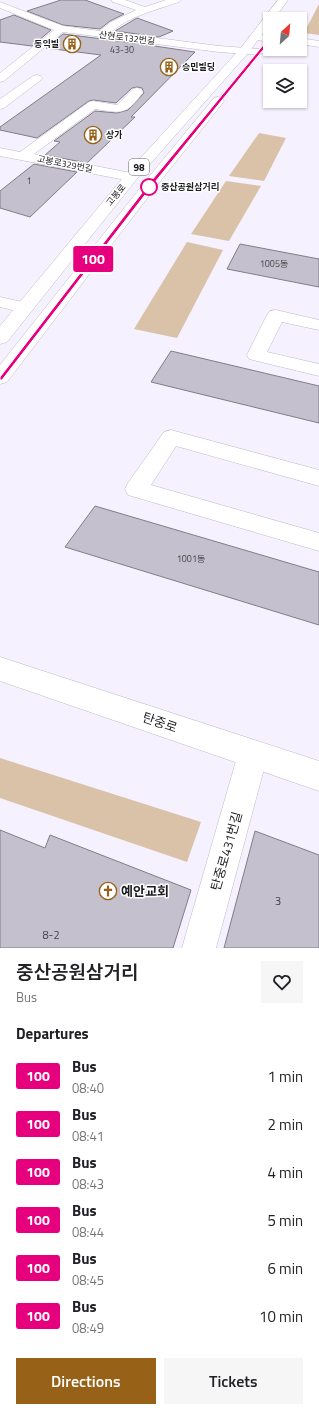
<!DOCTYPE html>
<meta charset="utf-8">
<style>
:root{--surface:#fff;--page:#f6f6f6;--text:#202124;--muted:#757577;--accent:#976218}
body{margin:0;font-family:"Titillium Web","Noto Sans KR",sans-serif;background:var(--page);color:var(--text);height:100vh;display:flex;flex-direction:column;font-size:15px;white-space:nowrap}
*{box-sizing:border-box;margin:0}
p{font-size:13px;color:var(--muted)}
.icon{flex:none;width:22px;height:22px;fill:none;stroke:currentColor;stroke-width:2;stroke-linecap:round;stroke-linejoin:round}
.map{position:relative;height:948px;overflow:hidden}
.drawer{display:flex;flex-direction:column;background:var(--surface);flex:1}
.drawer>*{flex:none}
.badge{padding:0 8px;border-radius:3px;font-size:14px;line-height:26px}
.needle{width:26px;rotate:26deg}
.buttons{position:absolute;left:263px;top:12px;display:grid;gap:8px}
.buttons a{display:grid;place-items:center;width:44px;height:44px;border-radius:0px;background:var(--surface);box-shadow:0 1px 3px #0004;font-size:20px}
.map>.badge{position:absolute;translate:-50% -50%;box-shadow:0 0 0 2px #fff}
h2{padding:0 16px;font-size:15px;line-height:36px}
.round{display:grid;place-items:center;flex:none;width:42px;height:42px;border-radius:0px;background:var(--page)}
.headline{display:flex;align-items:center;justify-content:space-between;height:68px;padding:0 16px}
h1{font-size:19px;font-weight:600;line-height:30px}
.action{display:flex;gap:8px;margin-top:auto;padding:8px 16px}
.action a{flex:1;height:46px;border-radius:0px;background:var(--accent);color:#fff;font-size:16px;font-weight:600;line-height:46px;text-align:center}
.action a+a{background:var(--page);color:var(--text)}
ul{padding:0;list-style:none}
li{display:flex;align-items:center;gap:12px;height:48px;padding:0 16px}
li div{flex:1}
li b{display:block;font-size:15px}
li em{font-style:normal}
li .badge{min-width:44px;font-weight:700;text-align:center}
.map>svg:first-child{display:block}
.green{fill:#dac2a8}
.building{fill:#c4c0cd;stroke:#807d88}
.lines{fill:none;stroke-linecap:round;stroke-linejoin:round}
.minor-casing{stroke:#bebac6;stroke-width:1}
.major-casing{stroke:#bebac6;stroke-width:1}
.minor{fill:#fff;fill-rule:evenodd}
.major{fill:#fff;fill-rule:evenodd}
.line{fill:#e6007e;stroke:#fff}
.stop-dot{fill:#fff;stroke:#e6007e;stroke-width:2}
.labels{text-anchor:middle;stroke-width:3;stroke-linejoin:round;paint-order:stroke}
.far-street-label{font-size:9px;fill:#1c1b1f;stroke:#fff}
.far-poi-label{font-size:9px;font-weight:bold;fill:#1c1b1f;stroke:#fff;text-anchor:start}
.number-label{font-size:9px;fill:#46444a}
.far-stop-label{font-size:9px;font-weight:bold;fill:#1c1b1f;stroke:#fff;text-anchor:start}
.shield{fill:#fff;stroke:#605f62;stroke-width:1}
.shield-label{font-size:10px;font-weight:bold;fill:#1c1b1f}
.near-number-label{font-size:11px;fill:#46444a}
.near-street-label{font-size:13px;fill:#1c1b1f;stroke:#fff}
.near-poi-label{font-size:13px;font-weight:bold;fill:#1c1b1f;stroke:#fff;text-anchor:start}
</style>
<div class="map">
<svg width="319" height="948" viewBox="0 0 319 948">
<rect width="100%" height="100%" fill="#f5f1fe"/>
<g class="green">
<polygon points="319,4 319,35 304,33"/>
<polygon points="259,133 286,138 264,181 229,176"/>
<polygon points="226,181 261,186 229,241 191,234"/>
<polygon points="187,242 223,250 177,338 134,329"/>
<polygon points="0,758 201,822 187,862 0,798"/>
</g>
<g class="building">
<polygon points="61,0 85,0 124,14 110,21 100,29 63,25 27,11"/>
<polygon points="14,15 51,30 32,46 0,42 0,20"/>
<polygon points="137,18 173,31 159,37 115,31"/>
<polygon points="63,34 142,44 141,44 195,52 131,117 135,117 87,163 45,155 60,142 54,141 95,111 117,113 128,110 144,93 142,88 137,87 132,88 116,103 93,100 89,101 37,138 0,130 0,127 101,55 46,48"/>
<polygon points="34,164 77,172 30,217 0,208 0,191"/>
<polygon points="240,244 319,259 319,287 227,269"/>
<polygon points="171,351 319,386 319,423 151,382"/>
<polygon points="95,506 319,572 319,625 65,547"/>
<polygon points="0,830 45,848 50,835 191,890 173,948 0,948"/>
<polygon points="255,831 319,855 319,948 224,948"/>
</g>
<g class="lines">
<defs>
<g id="minor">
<path d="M111 0H125L145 7 166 0H181L179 2C156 10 130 16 111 32L219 46 259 49 264 52 259 55 219 52 63 32 4 81 0 82V73L54 30 0 8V2L63 26 100 31 111 22 136 10 113 2Z"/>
<polygon points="254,34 270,36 270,42 250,39 249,37"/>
<polygon points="300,38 319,41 319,47 300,44"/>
<polygon points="37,75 41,76 43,78 41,80 4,108 0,109 0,99 33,76"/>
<path d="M137 88 141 89 143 92C126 116 121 113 95 109L34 154 136 174 138 177 136 180 131 181 0 156V148L20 152 89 102 93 101 117 105 133 89Z"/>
<polygon points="0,297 31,304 34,308 31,312 25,313 0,307"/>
<polygon points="276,310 319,320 319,330 282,322 267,352 319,364 319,376 249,359 247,355 267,315 270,311"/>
<polygon points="171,430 319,470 319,486 176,446 151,485 319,533 319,551 128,495 125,489 128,483 164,432"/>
<polygon points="253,740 263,744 268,754 216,948 182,948 238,754 243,744"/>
</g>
<g id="major">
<polygon points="278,0 288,0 274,19 270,19 270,24 248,53 136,180 7,342 0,344 0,326 126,174 240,49"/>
<polygon points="218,97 222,98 224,101 222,104 158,184 7,382 0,384 0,365 148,178 214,98"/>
<polygon points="0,657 319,761 319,791 0,681"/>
</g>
</defs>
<use href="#minor" class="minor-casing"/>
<use href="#major" class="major-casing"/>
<use href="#minor" class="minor"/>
<use href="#major" class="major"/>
</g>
<polygon class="line" points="269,38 272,39 155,182 2,380 0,380 0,377 152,180"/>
<defs>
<symbol id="building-ring" viewBox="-11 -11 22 22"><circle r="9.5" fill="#fff" stroke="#976218" stroke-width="1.5"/><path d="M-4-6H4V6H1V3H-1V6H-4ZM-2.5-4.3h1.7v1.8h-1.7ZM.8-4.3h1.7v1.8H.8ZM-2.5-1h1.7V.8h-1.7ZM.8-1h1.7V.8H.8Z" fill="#976218"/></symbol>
<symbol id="church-ring" viewBox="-11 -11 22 22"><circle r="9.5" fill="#fff" stroke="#976218" stroke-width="1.5"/><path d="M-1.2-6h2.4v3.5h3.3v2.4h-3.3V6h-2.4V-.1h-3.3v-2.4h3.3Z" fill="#976218"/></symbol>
</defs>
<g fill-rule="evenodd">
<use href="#building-ring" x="62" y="34" width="20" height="20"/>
<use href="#building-ring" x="159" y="57" width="20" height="20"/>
<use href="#building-ring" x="83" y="125" width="20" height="20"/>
<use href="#church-ring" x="98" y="881" width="20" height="20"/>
</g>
<circle class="stop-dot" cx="149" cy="187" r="8"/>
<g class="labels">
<g class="far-street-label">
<text transform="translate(127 38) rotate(7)" y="3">산현로132번길</text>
<text transform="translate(65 164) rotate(11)" y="3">고봉로329번길</text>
<text transform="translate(116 195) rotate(-51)" y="3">고봉로</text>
</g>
<g class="far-poi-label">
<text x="59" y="47" text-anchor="end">동익빌</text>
<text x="182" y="70">승민빌딩</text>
<text x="106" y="138">상가</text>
</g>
<g class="number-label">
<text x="122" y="53">43-30</text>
<text x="29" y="184">1</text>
<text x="274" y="267">1005동</text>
<text x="191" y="562">1001동</text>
</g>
<g class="far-stop-label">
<text x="161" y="190">중산공원삼거리</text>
</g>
<rect class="shield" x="129" y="159" width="20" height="16" rx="3"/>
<g class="shield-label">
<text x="139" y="171">98</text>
</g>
<g class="near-number-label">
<text x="278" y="905">3</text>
<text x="51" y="939">8-2</text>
</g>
<g class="near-street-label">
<text transform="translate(160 722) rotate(19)" y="5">탄중로</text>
<text transform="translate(226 851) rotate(-74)" y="5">탄중로431번길</text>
</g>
<g class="near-poi-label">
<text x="121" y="896">예안교회</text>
</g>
</g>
</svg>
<div class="buttons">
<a><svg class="needle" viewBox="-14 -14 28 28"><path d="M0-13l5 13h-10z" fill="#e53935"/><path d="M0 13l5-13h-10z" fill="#757577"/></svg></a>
<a><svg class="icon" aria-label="layers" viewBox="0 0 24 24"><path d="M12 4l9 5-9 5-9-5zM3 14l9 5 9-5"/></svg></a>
</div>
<b class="badge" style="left:93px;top:259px;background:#e6007e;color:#fff">100</b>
</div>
<section class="drawer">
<div class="headline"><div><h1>중산공원삼거리</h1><p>Bus</p></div><a class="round"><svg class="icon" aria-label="heart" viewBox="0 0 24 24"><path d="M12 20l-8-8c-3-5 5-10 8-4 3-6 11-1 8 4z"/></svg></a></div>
<h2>Departures</h2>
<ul>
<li><span class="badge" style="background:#e6007e;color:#fff">100</span><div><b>Bus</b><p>08:40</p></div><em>1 min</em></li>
<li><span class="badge" style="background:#e6007e;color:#fff">100</span><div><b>Bus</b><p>08:41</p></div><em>2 min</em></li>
<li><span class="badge" style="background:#e6007e;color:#fff">100</span><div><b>Bus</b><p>08:43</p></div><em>4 min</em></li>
<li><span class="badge" style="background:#e6007e;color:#fff">100</span><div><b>Bus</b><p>08:44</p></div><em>5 min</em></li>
<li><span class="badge" style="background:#e6007e;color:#fff">100</span><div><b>Bus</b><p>08:45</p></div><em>6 min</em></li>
<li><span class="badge" style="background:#e6007e;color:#fff">100</span><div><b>Bus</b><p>08:49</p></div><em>10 min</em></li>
</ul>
<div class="action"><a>Directions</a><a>Tickets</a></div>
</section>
